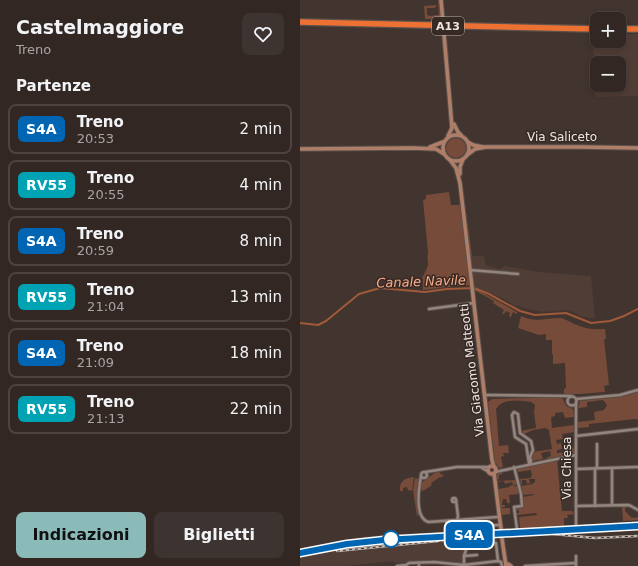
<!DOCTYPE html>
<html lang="it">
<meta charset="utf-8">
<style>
:root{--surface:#322723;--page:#3d3330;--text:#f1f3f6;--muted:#a8a5a6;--line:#4d4441;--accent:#8bbbb9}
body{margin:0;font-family:"DejaVu Sans",sans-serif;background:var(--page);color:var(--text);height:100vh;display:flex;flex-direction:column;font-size:15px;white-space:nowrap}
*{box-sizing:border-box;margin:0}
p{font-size:13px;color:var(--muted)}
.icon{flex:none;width:22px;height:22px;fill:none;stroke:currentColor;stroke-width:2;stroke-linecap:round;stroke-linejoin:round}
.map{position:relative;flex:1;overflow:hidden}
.drawer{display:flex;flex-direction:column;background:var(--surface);width:300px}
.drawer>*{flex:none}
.badge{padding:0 8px;border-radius:6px;font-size:14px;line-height:26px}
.buttons{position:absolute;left:290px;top:12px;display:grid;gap:8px}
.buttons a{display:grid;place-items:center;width:36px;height:36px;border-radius:8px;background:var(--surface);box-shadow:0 2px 6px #0003,0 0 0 1px var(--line);font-size:20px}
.map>.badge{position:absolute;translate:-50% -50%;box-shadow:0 0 0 2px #fff}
h2{padding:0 16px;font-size:15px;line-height:36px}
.round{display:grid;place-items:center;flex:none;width:42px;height:42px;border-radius:8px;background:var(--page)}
.headline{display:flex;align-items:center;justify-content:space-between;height:68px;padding:0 16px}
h1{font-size:19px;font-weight:600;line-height:30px}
.button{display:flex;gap:8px;margin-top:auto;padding:8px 16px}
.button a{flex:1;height:46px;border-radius:8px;background:var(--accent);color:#111;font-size:16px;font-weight:600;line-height:46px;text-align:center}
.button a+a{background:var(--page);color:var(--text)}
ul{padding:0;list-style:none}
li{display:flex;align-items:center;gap:12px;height:50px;margin:0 8px 6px;padding:0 8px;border:2px solid var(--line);border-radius:8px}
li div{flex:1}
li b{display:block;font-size:15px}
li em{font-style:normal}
li .badge{min-width:44px;font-weight:700;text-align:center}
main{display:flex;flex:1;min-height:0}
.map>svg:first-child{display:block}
.built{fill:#503d35;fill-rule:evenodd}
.green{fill:#764b39}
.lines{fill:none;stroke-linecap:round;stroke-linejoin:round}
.canal{stroke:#a05a3a;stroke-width:2}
.secondary-tunnel{stroke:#5c4f4a;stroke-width:3.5;stroke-dasharray:3.5 2;stroke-linecap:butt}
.street-casing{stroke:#5c514c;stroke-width:4.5}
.secondary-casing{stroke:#5c514c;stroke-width:5.5}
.highway-casing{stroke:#5c514c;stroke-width:8}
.street{stroke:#94847e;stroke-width:2.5}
.secondary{stroke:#af7e68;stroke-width:3.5}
.highway{stroke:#ed7133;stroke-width:5.5}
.rail-casing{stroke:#c4bab5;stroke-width:2.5}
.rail{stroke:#372a25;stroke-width:1;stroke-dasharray:3;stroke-linecap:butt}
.secondary-bridge-casing{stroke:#5c514c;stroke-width:5.5;stroke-linecap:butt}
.secondary-bridge{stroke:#af7e68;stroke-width:3.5}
.line-casing{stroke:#fff;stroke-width:9}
.line{stroke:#0066b3;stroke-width:6}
.stop-dot{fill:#fff;stroke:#0066b3;stroke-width:2}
.labels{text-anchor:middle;stroke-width:3;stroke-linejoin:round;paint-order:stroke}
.shield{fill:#372a25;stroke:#b8aea9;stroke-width:1}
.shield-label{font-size:11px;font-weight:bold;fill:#efe6e2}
.street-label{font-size:12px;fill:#efe6e2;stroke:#372a25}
.water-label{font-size:13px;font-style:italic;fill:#f9a986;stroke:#372a25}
</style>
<main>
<section class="drawer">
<div class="headline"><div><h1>Castelmaggiore</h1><p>Treno</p></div><a class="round"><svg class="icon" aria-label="heart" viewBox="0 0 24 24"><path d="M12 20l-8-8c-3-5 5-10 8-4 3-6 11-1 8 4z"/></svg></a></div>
<h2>Partenze</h2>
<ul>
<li><span class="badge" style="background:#0066b3;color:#fff">S4A</span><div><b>Treno</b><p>20:53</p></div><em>2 min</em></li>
<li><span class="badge" style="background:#00a3b4;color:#fff">RV55</span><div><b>Treno</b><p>20:55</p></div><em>4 min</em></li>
<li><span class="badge" style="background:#0066b3;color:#fff">S4A</span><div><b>Treno</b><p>20:59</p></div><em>8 min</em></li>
<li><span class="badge" style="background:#00a3b4;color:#fff">RV55</span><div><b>Treno</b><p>21:04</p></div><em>13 min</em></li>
<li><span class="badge" style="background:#0066b3;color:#fff">S4A</span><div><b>Treno</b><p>21:09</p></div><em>18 min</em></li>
<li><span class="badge" style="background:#00a3b4;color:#fff">RV55</span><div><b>Treno</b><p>21:13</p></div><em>22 min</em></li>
</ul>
<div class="button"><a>Indicazioni</a><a>Biglietti</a></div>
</section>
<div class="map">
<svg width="338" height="566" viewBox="0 0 338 566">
<rect width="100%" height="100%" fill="#42342f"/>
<g class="built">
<path d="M293 34H297V41H319V34H338V96L295 97ZM297 63H319V85H297Z"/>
<polygon points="172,256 184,256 186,265 195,268 200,269 205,266 239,272 291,276 295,319 280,316 269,310 243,312 227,309 214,305 202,298 172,286 169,260"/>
<polygon points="158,531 159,533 199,531 200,538 197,538 196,542 167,546 162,556 162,564 138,561 96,563 94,561 45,566 0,566 0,548 67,536"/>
</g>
<g class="green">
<polygon points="138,0 140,0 142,19 125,19 124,6 137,5 135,8 127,8 127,14 129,16 138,15 139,14"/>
<circle cx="156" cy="148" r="10"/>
<path d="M149 192 151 205H165L172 256 169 260 172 286 165 285 123 290V278H122C124 274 127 269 128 265 128 260 127 258 128 252L123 200 126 199V195Z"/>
<polygon points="176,289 217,312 217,314 213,312 211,317 209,316 210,313 206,311 204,314 202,314 204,310 193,303 194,301 174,290"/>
<path d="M221 316C235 323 246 318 259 318 265 318 271 323 277 325 286 329 295 330 305 329L306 339H304L309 385 304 386 305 392 280 394H264V389L266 388 265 363 253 364V354H252V340H246V334L239 335 218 328Z"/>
<polygon points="338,392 338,420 335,419 289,424 289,427 278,428 278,422 295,420 294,412 304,410 307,405 304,401 302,400 287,402 287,407 278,408 280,401 325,396"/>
<path d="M234 398H261L263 399 266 406 273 409 274 416 273 417 265 418 263 412 255 413V416L251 417 252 428 274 425V432L262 434 263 439 256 440 257 444 261 443 262 449 257 450V453L268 452V448L274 447V454L246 459V458L251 456 250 451 241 453 243 459 232 461 231 457 233 452 252 449 249 430 245 428 233 430 224 434 221 431 236 428 234 412 235 405 231 402C220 400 203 398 196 409L199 446 208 445 209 453H203L204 456 201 457 203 467 199 468 195 462 188 402 192 399Z"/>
<polygon points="257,460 262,511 272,511 274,514 267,515 268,518 264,518 264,528 220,529 219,517 237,515 236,513 217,515 216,513 219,513 219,510 216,510 216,508 224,507 223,497 234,495 234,494 223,495 221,486 233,484 233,483 235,482 235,479 229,479 230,483 227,484 226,480 222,480 222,484 221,485 220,479 231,478 232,473 231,473 231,470 218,472 217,469"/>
<path d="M139 472 142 475 145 474 141 478 140 477 131 483 132 485 123 491 121 489 120 491 122 482C128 479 132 473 139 472Z"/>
<polygon points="199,472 202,472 202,474 199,475 199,479 197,479 198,481 216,480 217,484 213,486 218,486 220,494 209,495 210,503 207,503 206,499 203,499 202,505 205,505 205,507 202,507 202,508 210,508 210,514 201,515 198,489 210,487 209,486 213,485 212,482 205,484 204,481 197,482 196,475"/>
<path d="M114 477 112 491 108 490 107 487 103 488V491H100C99 481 105 478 114 477Z"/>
<polygon points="115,478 119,479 117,497 120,514 117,516 113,490"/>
<polygon points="326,506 325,511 332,518 333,517 334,518 338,517 338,520 323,521 322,507"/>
</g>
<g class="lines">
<polyline class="canal" points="0,323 18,325 26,321 59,294 80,288 125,292 147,289 174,288 189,294 220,311 235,315 266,313 291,323 310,321 324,316 338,309"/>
<polyline class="secondary-tunnel" points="201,529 202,539"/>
<defs>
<g id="street">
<polyline points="170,270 218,274"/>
<polyline points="129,309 174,303"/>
<polyline points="185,395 271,396"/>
<circle cx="272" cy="401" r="4.5"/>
<polyline points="276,399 320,395 338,390"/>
<polyline points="276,403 276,526"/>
<polygon points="214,412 218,414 220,433 231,441 233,450 230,457 231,461 230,464 229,463 226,444 215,437 212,415"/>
<polyline points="276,436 338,429"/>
<polyline points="297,444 297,468"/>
<polyline points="214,467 221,494 222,506 214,507 217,529"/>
<polyline points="182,468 189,472"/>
<polyline points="295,468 295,506"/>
<polyline points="312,468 312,505"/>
<polyline points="276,469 338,467"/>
<polyline points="125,472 157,467 189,467"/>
<polyline points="195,472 276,455"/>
<circle cx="124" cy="475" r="3"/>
<path d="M121 476C119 487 114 517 128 522L157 520 158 516 156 500"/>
<circle cx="154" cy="500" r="2"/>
<polyline points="276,506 329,505 338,510"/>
<polyline points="157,520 197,517"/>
<polyline points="147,521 147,528 198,525"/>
<polyline points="164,556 167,547 196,543 198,561 201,562 202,566"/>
<polyline points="276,556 276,566"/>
<polyline points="119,565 119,566"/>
<polyline points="164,565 164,556 177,555"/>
<polyline points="97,566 106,565 109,563 134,562 164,565 198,561"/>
<polyline points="225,566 276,563"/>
</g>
<g id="secondary">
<polyline points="154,124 158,132 161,135"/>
<circle cx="156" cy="148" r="13"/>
<polyline points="148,136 152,128 149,92"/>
<polyline points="168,142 173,145 183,147"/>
<polyline points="130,147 143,142"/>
<polyline points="0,149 113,148 136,149 144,154"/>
<polyline points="167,155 175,149 186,147 281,147 338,148"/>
<polyline points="150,160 156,168 160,183 192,460 194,467"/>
<polyline points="160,174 160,167 163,159"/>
<circle cx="192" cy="470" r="4"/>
<polyline points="194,473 201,529"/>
<polyline points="202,539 206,566"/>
<polyline points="206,566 208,564 211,566"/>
</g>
<g id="highway">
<polyline points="0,22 297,29"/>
<polyline points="319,29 338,29"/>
</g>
</defs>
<use href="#street" class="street-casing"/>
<use href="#secondary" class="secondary-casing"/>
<use href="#highway" class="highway-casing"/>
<use href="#street" class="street"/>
<use href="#secondary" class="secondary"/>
<use href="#highway" class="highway"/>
<defs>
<g id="rail">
<polyline points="253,534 295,538 338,536"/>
<polyline points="37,551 138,541"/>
<polyline points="0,552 46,543 83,539 338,525"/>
</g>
</defs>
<use href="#rail" class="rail-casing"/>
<use href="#rail" class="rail"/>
<defs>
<polyline id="secondary-bridge" points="141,0 149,92"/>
</defs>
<use href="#secondary-bridge" class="secondary-bridge-casing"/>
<use href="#secondary-bridge" class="secondary-bridge"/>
</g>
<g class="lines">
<defs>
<polyline id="line" points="0,553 47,544 84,540 338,526"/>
</defs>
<use href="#line" class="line-casing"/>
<use href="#line" class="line"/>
</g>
<circle class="stop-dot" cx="91" cy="539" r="8"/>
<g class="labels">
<rect class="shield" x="132" y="17" width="32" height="18" rx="3"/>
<g class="shield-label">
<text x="148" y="30">A13</text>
</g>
<g class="street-label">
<text x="262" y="141">Via Saliceto</text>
<text transform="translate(172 370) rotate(-97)" y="4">Via Giacomo Matteotti</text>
<text transform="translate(267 468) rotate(-90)" y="4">Via Chiesa</text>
</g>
<g class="water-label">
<text transform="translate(121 281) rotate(-2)" y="5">Canale Navile</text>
</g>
</g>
</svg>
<div class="buttons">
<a>+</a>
<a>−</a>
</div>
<b class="badge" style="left:169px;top:535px;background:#0066b3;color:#fff">S4A</b>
</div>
</main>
